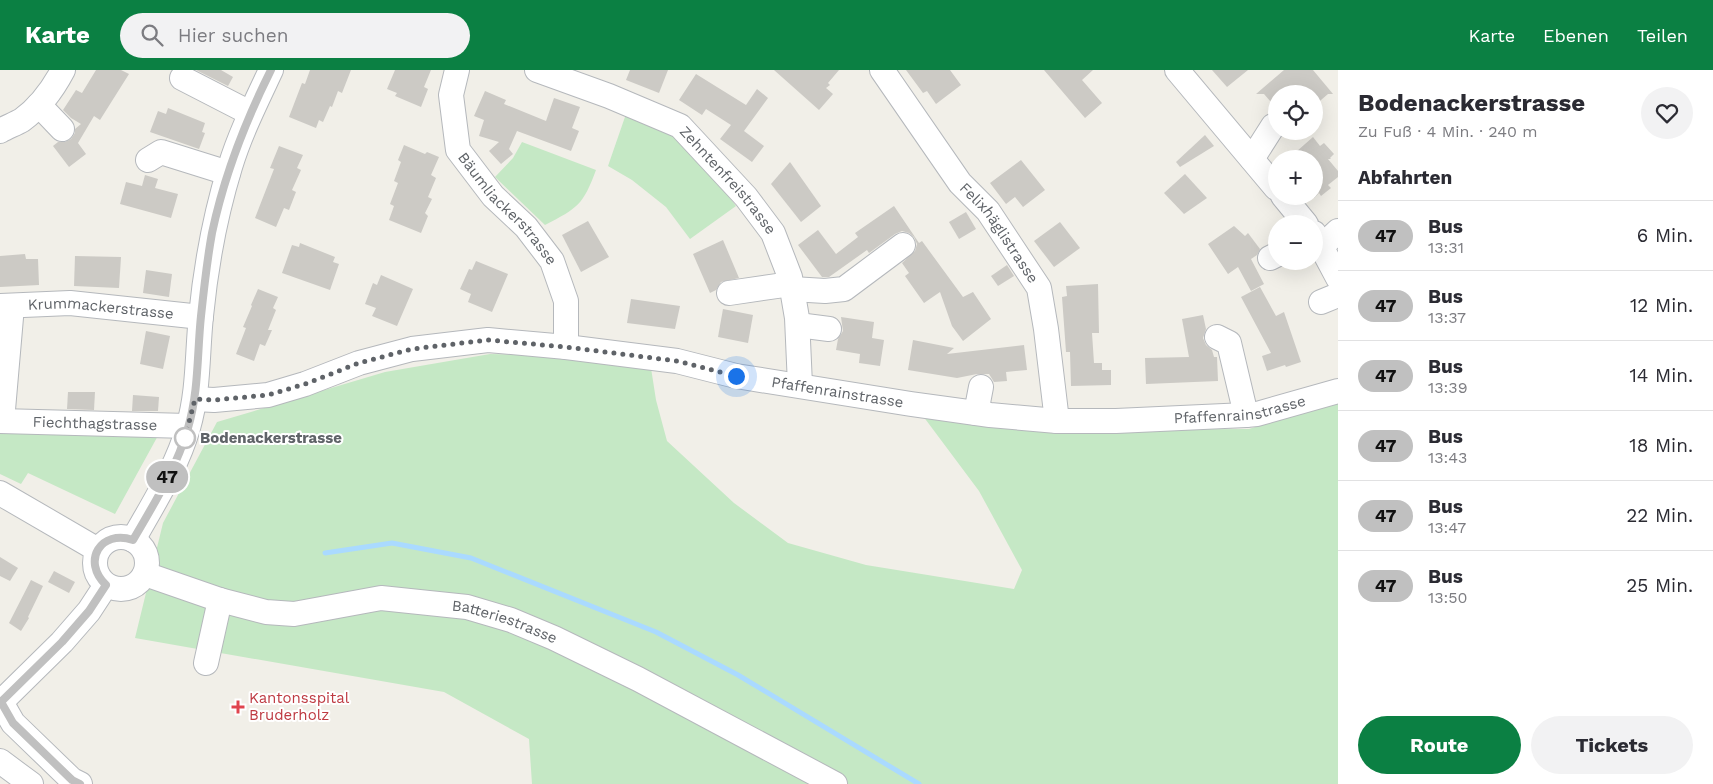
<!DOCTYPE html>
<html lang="de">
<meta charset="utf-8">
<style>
:root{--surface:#fff;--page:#f2f2f3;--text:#2b2b33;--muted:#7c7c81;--line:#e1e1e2;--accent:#0b8043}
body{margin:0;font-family:"Work Sans",sans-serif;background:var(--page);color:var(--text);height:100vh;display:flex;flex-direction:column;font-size:19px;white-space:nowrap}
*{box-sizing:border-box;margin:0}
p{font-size:16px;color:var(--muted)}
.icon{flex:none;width:28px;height:28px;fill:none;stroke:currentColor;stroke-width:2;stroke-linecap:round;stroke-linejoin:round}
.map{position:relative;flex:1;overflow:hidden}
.details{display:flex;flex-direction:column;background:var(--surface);width:375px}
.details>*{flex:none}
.badge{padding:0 10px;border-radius:16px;font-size:18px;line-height:32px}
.buttons{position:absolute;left:1268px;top:15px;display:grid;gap:10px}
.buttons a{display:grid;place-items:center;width:55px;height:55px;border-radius:50%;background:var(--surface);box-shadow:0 5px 20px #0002;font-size:25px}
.you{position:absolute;width:25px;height:25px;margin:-12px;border:4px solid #fff;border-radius:50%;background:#1a73e8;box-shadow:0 0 0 8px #1a73e833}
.map>.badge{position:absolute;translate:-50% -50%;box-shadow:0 0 0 2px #fff}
h2{padding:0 20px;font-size:19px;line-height:45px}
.round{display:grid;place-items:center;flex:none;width:52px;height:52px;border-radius:26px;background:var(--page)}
.head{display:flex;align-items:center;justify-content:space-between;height:85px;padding:0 20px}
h1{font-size:24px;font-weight:700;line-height:38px}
.cta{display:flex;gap:10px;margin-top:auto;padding:10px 20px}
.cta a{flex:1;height:58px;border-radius:30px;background:var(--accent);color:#fff;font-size:20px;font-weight:700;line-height:58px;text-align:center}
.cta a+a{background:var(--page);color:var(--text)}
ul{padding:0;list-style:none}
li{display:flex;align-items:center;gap:15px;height:70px;padding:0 20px;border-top:1px solid var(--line)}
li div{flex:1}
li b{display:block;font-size:19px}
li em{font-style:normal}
li .badge{min-width:55px;font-weight:700;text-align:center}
header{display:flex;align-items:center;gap:30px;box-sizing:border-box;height:70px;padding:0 25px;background:var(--accent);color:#fff}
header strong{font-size:24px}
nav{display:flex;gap:28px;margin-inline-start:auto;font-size:18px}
.search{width:350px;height:45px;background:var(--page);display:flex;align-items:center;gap:12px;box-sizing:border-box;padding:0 18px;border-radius:28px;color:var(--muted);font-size:19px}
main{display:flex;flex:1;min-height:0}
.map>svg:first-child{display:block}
.green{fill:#c5e8c5}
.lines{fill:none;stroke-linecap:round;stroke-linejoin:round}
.stream{stroke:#aadaff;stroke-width:5}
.building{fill:#cccac5}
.minor-casing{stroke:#b5b8bc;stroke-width:26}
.minor{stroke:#fff;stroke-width:24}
.line-casing{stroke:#fff;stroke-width:11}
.line{stroke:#c0c0c0;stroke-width:8}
.walk{stroke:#5f6368;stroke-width:5;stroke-dasharray:0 9}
.stop-dot{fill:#fff;stroke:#c0c0c0;stroke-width:2.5}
.health-dot{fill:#e0444e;stroke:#fff;stroke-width:2}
.labels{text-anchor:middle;stroke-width:4;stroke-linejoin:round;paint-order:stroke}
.street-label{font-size:15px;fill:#5f6368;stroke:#fff}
.stop-label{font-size:15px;font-weight:bold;fill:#5f6368;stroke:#fff;text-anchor:start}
.health-label{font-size:15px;fill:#be3a42;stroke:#fff;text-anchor:start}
</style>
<header>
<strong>Karte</strong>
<div class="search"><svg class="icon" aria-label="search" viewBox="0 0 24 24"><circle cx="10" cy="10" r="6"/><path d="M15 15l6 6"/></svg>Hier suchen</div>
<nav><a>Karte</a><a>Ebenen</a><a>Teilen</a></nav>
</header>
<main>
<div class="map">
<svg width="1338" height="714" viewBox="0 0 1338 714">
<rect width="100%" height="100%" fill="#f1efe8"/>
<g class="green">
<polygon points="626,44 659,57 696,82 736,136 690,169 666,137 632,110 608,96"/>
<path d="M522 72 596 100C583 135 578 138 545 155L495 107 513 88Z"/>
<polygon points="490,284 542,285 651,298 656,330 667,371 734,433 788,473 866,495 1014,519 1022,500 979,421 923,346 1059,360 1249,359 1338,330 1338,714 532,714 529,669 444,622 135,568 163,453 217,352 385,302"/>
<polygon points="0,354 160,362 115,444 28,403 21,414 0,404"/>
</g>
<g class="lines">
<polyline class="stream" points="325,483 392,473 471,488 656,562 738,605 919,714"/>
</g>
<g class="building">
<polygon points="96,0 121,0 129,4 100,50 94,46 78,73 86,84 69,97 53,76 58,72 65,72 71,69 75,63 75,59 81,54 71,48 63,40 76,20 82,23"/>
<polygon points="196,0 221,0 233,7 228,16"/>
<polygon points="310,0 351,0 342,23 338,21 332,37 330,36 323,52 319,50 316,58 289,47 302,13 305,14"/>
<polygon points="395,0 431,0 424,17 428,19 421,37 395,26 397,23 387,19"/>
<polygon points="630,0 668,0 659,23 626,10"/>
<polygon points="774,0 839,0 828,13 830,15 826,18 833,24 819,40"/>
<polygon points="906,0 950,0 961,15 936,34 927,21 923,23"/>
<polygon points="1044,0 1093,0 1082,10 1102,33 1085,48"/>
<polygon points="1212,0 1248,0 1227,17"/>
<polygon points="1284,0 1313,0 1333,24 1328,24 1314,36 1314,24 1276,24 1276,38 1264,24 1256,24"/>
<polygon points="696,4 746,35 757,19 768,28 744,61 764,76 752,92 720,69 731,55 706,39 702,45 679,30"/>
<polygon points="485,21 506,30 504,34 546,51 554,28 580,37 572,58 579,61 571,81 517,61 509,79 513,84 501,94 489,81 499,72 479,66 484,50 474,46"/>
<polygon points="168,38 205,53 202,62 205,63 199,79 150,62 158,41 166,44"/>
<polygon points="1205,65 1214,76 1180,97 1176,92"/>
<polygon points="1313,67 1320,76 1324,73 1334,84 1330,88 1331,89 1328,89 1338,101 1338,107 1328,115 1331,118 1321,126 1319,123 1314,128 1314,89 1288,89"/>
<polygon points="404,75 425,84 427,82 439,87 431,105 436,108 428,127 432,129 425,143 428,146 421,163 389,150 394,136 390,134 398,113 394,111 401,92 398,90"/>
<polygon points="279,76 303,85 297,98 301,100 292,120 296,122 289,140 284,138 276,157 255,148 274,99 270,98"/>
<polygon points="1021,90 1045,120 1023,137 1015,127 1006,134 990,113"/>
<polygon points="790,92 821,136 801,152 771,114"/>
<polygon points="1185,104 1207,128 1184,144 1164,123"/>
<polygon points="145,105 158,109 155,118 178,124 171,148 120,134 126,112 142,116"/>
<polygon points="894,136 919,173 922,171 963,227 973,222 991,249 963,271 952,256 940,222 924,233 905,206 909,203 902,193 915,181 917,174 914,167 909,163 902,161 895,164 869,183 867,180 829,207 822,207 798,175 818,160 836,184 858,167 855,163"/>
<polygon points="966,142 976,159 959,169 949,152"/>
<polygon points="588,151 609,187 581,202 562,165"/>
<polygon points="1060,152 1080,178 1054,197 1034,171"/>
<polygon points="1234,156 1245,166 1248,163 1260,179 1257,185 1251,189 1264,214 1251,221 1238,197 1228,204 1208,174"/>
<polygon points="723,170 739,208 721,212 716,220 710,223 693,184"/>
<polygon points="300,173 335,187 333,192 339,194 330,220 282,203 292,175 299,177"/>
<polygon points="25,184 26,189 38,189 39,215 0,217 0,186"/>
<polygon points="75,186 121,187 119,218 74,216"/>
<polygon points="476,191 508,204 492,242 468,232 471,224 460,219 469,199 472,200"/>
<polygon points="1007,195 1014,206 998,216 991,206"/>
<polygon points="146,200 172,204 169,227 143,223"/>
<polygon points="381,205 413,219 397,256 372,246 376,238 365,234 373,213 377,215"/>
<polygon points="1098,214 1099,263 1092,263 1094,293 1102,293 1102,300 1111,300 1111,315 1071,316 1070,282 1066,282 1062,227 1067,226 1066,216"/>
<polygon points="1260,217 1276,246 1284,242 1301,292 1286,297 1285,295 1267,301 1262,286 1271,283 1241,227"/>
<polygon points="258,219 278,227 273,238 276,240 268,260 272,260 265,276 260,274 254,291 236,284 246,258 243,257 252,236 251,235"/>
<polygon points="631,229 680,236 675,259 627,253"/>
<polygon points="723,239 753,245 748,273 718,267"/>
<polygon points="1203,245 1206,259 1203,268 1206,275 1212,280 1214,287 1217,287 1218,311 1146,314 1145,288 1189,287 1182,249"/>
<polygon points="841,247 874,252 872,268 884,270 880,296 859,293 860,284 836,280 838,269 843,261"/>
<polygon points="146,261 170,266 163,299 140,294"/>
<polygon points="913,270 954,278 947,284 1024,275 1027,300 1006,302 1007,311 994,312 989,304 977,304 957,308 908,300"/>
<polygon points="68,322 95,322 94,340 67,339"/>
<polygon points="133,325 159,327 158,341 132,341"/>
<polygon points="0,487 18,498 10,511 0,506"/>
<polygon points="54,501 75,512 69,523 48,512"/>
<polygon points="31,510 43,516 28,547 29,548 21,561 9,553"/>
</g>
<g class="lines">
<defs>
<g id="minor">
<path id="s1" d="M457 0 451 25 458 80 493 126 526 157 552 191 566 231V277"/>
<path id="s2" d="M537 0 609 26 680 56 746 127 773 163 790 207 797 248 800 315"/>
<path id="s3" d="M882 0 960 113 988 141 1039 218 1046 259 1057 351"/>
<polyline points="1177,0 1276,118"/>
<polyline points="182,8 250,43"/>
<polyline points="39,35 62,59"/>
<path d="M0 61C7 57 15 54 22 50 40 37 53 19 63 0"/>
<polyline points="1252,89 1273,56"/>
<polyline points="148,90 161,82 228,103"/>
<polyline points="1283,126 1306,154"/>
<polyline points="1314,163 1338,208"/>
<polyline points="1322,176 1338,161"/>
<polyline points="1270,188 1276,185"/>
<polyline points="792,219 825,221 844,219 903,175"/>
<polyline points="729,223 791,214"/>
<polyline points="1321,232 1338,225"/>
<path id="s4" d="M0 236 70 233 201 247"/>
<polyline points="798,255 829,259"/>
<polyline points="1217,267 1229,273 1246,345"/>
<path id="s5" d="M195 329 214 330 268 325 305 314 359 293 412 279 488 270 566 277 677 291 736 306 911 334 990 345 1057 351H1116L1246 345 1257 344 1338 321"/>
<polyline points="976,343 981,317"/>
<path id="s6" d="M0 351 188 356"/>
<polyline points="2,351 12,236"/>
<polyline points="0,423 98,480"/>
<circle cx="121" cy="493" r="26"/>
<path d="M133 470C153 434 177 397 188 358 199 320 197 284 201 246 206 195 215 146 230 97 240 64 256 32 271 0"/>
<path id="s7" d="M145 504 220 530 266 542 294 544 381 528 467 537 511 550 554 568 638 609 835 714"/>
<polyline points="206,593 220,530"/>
<polyline points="1,632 13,653 72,710 80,714"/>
<polyline points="0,633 62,572 89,541 106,515"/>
<polyline points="0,691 31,714"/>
</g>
</defs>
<use href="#minor" class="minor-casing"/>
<use href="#minor" class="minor"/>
</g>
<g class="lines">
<defs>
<path id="line" d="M80 714 72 710 13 653 1 632 62 572 89 541 106 515C81 491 101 459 133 470 154 434 177 397 188 358 199 320 197 284 201 246 204 218 207 190 212 163 224 106 245 52 271 0"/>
</defs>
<use href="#line" class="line-casing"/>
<use href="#line" class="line"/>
<polyline class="walk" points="185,368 195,329 214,330 268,325 305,314 359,293 412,279 488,270 566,277 677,291 736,306"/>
</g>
<circle class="stop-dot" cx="185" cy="368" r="10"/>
<path class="health-dot" d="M235.5 629.5h5v5h5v5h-5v5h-5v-5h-5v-5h5z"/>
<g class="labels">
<g class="street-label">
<text dy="5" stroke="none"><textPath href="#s2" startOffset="226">Zehntenfreistrasse</textPath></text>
<text dy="5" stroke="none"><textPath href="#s1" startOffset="158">Bäumliackerstrasse</textPath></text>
<text dy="5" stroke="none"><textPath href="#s3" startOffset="201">Felixhäglistrasse</textPath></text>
<text dy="5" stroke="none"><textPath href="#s4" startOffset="101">Krummackerstrasse</textPath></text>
<text dy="5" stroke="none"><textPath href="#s5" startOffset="655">Pfaffenrainstrasse</textPath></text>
<text dy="5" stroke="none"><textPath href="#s5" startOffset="1060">Pfaffenrainstrasse</textPath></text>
<text dy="5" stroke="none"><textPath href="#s6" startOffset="95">Fiechthagstrasse</textPath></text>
<text dy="5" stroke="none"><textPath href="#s7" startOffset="370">Batteriestrasse</textPath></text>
</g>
<g class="stop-label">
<text x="200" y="373">Bodenackerstrasse</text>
</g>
<g class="health-label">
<text x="249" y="633">Kantonsspital<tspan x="249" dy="17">Bruderholz</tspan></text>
</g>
</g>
</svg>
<div class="buttons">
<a><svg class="icon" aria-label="locate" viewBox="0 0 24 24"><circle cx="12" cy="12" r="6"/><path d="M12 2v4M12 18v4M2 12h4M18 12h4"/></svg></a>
<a>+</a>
<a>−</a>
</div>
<div class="you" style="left:736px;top:306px"></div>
<b class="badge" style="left:167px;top:407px;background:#c0c0c0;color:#111">47</b>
</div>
<section class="details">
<div class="head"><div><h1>Bodenackerstrasse</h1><p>Zu Fuß · 4 Min. · 240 m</p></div><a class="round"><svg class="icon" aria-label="heart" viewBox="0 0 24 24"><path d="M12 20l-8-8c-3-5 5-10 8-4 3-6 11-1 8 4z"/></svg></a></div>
<h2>Abfahrten</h2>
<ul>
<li><span class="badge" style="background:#c0c0c0;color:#111">47</span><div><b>Bus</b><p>13:31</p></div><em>6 Min.</em></li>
<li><span class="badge" style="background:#c0c0c0;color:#111">47</span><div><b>Bus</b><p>13:37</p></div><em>12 Min.</em></li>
<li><span class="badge" style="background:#c0c0c0;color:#111">47</span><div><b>Bus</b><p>13:39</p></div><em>14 Min.</em></li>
<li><span class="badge" style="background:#c0c0c0;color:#111">47</span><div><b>Bus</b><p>13:43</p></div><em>18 Min.</em></li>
<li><span class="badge" style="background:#c0c0c0;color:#111">47</span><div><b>Bus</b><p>13:47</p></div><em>22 Min.</em></li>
<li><span class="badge" style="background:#c0c0c0;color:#111">47</span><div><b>Bus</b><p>13:50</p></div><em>25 Min.</em></li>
</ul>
<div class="cta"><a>Route</a><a>Tickets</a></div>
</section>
</main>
